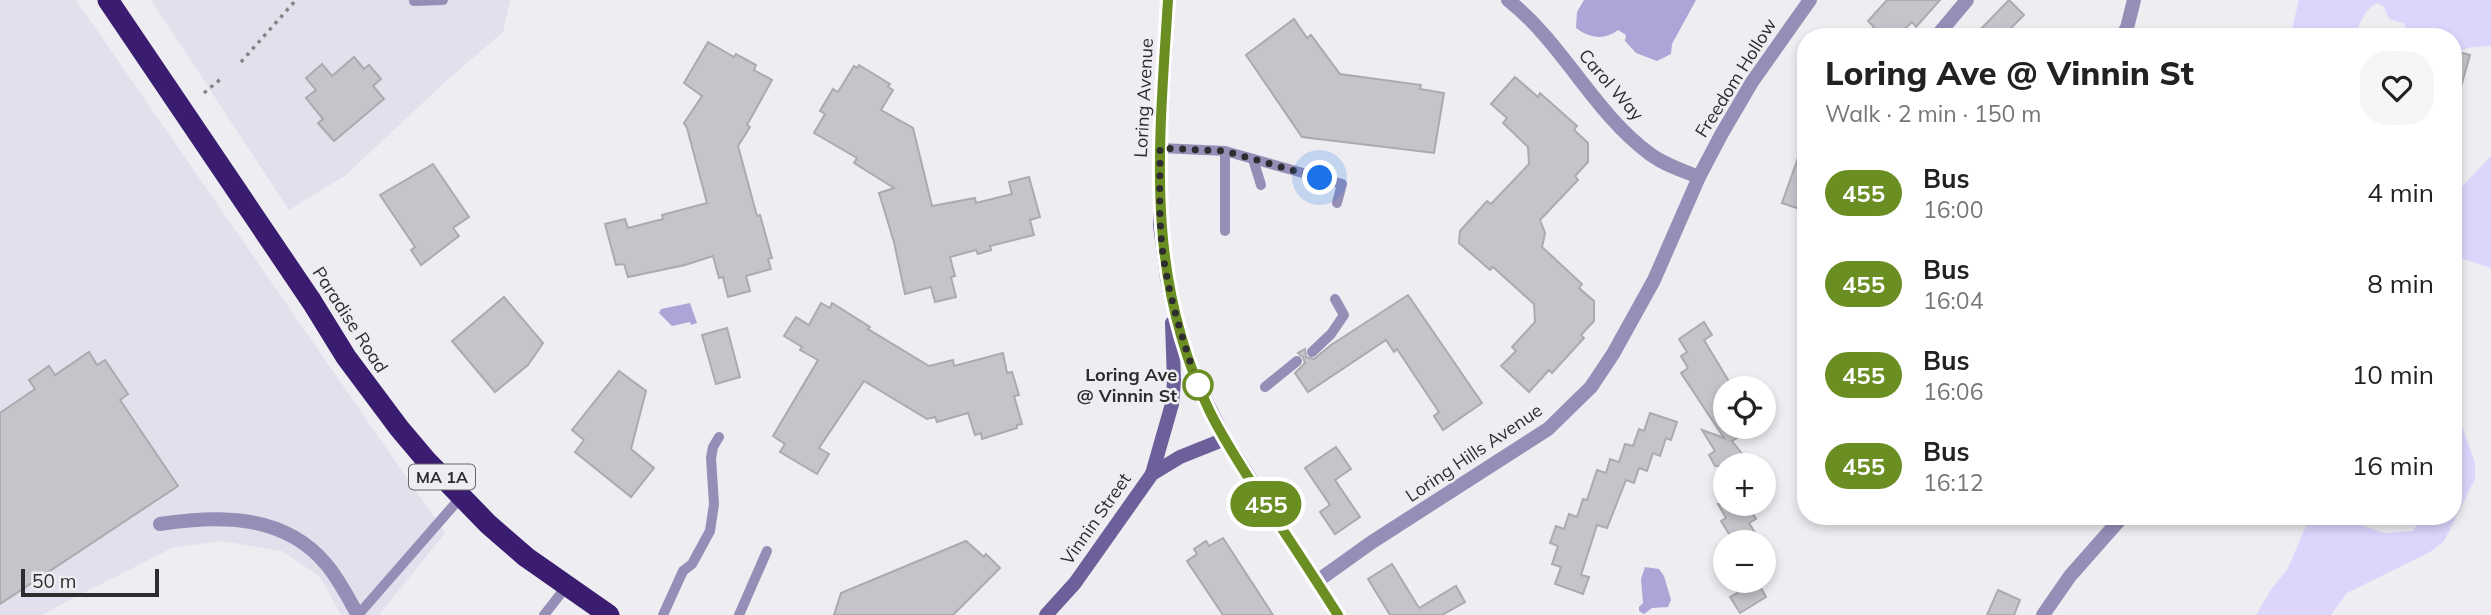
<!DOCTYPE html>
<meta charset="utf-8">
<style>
:root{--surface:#fff;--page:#f6f6f6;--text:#222;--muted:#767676}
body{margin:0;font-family:Mulish,sans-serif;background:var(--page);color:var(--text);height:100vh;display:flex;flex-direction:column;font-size:26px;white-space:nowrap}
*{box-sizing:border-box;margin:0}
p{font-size:23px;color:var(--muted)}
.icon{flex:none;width:38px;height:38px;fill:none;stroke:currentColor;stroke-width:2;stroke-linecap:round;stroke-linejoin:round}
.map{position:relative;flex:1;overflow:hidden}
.drawer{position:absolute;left:1797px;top:28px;width:665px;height:497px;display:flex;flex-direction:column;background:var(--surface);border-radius:28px;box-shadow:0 4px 10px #0003}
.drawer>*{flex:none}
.badge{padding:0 14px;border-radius:23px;font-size:24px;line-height:46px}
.fabs{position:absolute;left:1713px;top:376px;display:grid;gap:14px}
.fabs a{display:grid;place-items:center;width:63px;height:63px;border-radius:50%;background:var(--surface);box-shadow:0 4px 10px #0003;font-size:35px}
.scale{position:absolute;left:21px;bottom:18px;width:138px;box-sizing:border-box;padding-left:7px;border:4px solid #2d2d2f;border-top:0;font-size:19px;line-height:24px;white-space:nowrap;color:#2d2d2f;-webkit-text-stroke:5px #eeedf2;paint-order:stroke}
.you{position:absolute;width:35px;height:35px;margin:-18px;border:5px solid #fff;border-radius:50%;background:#1a73e8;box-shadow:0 0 0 10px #1a73e833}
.map>.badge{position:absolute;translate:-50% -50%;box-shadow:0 0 0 4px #fff}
.round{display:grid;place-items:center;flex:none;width:74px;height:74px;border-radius:28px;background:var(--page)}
.overview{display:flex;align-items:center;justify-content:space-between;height:119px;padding:0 28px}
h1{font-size:33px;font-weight:800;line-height:52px}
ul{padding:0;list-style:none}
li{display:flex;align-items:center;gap:21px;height:91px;padding:0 28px}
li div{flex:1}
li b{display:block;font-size:26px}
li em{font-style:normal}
li .badge{min-width:77px;font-weight:700;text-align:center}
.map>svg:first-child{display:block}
.built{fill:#e2e0ec}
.green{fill:#dcd5fc}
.water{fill:#aea4d7}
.building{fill:#c5c4ca;stroke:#abaaaf;stroke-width:2}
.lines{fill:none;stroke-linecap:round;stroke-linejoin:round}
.path{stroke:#848487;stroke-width:3.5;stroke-dasharray:3.5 5;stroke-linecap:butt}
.lane{stroke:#968eb7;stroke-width:10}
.street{stroke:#968eb7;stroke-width:14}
.secondary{stroke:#6c5f9a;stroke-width:14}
.highway{stroke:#3a1d70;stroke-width:21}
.line-casing{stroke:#fff;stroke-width:16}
.line{stroke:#6b8e23;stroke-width:10}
.walk{stroke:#2d2d2f;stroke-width:7;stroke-dasharray:0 12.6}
.stop-dot{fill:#fff;stroke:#6b8e23;stroke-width:3.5}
.labels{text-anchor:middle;stroke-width:5;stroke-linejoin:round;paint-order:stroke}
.shield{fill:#eeedf2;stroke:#67676a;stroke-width:2}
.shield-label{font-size:16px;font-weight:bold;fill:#2d2d2f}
.street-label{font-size:18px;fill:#2d2d2f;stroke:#eeedf2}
.stop-label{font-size:18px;font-weight:bold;fill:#2d2d2f;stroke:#eeedf2;text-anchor:end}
</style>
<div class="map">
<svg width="2491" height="615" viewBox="0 0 2491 615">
<rect width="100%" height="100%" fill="#eeedf2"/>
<g class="built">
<polygon points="0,0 76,0 445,533 379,615 341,615 320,577 282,551 221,541 172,548 52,609 43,615 0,615"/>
<polygon points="151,0 510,0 503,32 446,81 346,175 289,210"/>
</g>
<g class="green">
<path d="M2299 0H2491V46L2471 47 2454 53V37H2398L2406 26 2403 23 2389 19 2384 7 2377 3C2364 10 2360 23 2354 37H2290Z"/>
<polygon points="2491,156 2491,268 2454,256 2454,195"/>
<polygon points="2455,417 2463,429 2475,463 2475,479 2444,541 2430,552 2347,593 2331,615 2256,615 2272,588 2287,570 2307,524 2336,517 2385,533 2412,531 2424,516 2454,516 2454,418"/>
</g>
<g class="water">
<path d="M1584 0H1696L1672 44 1671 54 1657 61 1636 53 1625 41 1626 35 1618 30C1604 41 1589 38 1576 28L1577 12Z"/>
<polygon points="690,303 697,323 691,325 690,322 672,326 659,313 661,309"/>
<polygon points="1645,567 1659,569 1664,576 1671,600 1668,607 1652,608 1644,614 1639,611 1639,607 1643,603 1641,579"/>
</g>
<g class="building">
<polygon points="1887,0 1940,0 1916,27 1912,22 1896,37 1865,37 1874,27 1868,21"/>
<polygon points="2009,0 2024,15 2002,37 1973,37"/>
<polygon points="1294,19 1307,38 1311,35 1340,74 1421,85 1420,89 1444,93 1434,153 1302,137 1246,55"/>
<polygon points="708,42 734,57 736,54 756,65 754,70 772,80 747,125 750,127 738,146 757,216 760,215 772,258 768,259 771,269 746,276 750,291 728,297 723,277 719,278 713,256 685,265 628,277 624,264 616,265 605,224 625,219 628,228 663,219 662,215 707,203 687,128 684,123 702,96 684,83"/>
<polygon points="2454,51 2470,55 2458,97 2454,96"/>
<polygon points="354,57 364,69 369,65 381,79 373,86 384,99 334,141 318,123 323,119 306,98 316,90 306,78 322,64 332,76"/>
<polygon points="859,65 890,84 888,87 893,90 881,110 913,128 932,206 975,198 976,203 1012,194 1009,182 1029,177 1040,217 1030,220 1034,235 990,246 991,250 978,254 976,250 950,257 955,276 951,277 956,297 935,302 931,287 905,294 894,242 879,193 894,188 854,163 857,158 814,133 825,114 820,111 833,89 838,92 854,66 857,68"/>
<polygon points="1515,77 1538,97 1540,93 1577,126 1574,130 1588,143 1588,162 1575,176 1578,180 1540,220 1545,233 1542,247 1582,284 1579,288 1594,301 1594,321 1581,335 1584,338 1552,373 1549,370 1529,392 1501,366 1516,351 1512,347 1535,322 1534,304 1493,267 1490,270 1459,243 1460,231 1487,201 1491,204 1529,164 1528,147 1503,123 1507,118 1491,104"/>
<polygon points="1804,141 1806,141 1806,211 1782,203"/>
<polygon points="433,164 469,217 453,228 459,236 421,265 411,250 415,247 380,195"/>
<polygon points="1408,295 1482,403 1443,430 1434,416 1439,412 1397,349 1394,352 1386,340 1308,392 1295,373 1305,363 1303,357 1298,353 1305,349 1306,357 1314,359 1331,345"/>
<polygon points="504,297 543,343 528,365 495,392 452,341"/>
<polygon points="821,303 830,308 832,303 870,327 868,329 929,366 953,360 954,366 1003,353 1007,373 1012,372 1019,395 1014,396 1022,424 1017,425 1017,428 982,439 981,433 975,435 968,413 937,422 935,417 927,419 864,381 819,448 829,454 817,474 780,452 785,444 773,436 818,360 800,350 802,347 784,336 796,317 809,325"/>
<polygon points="1704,322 1712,335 1704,340 1733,388 1726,388 1726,427 1755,427 1732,441 1743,455 1736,459 1741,466 1715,466 1709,455 1715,451 1702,430 1724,438 1681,373 1688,368 1681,356 1687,352 1679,339"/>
<polygon points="727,328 740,377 716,384 702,335"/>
<polygon points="89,352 97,365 105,360 128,394 120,400 178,486 0,604 0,413 35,389 29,380 49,366 55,375"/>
<polygon points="619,371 646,391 631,449 654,468 631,497 575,452 584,440 572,430"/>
<polygon points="1650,413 1677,422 1671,440 1666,438 1660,456 1653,453 1647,471 1639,468 1634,483 1626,480 1607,528 1597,525 1581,575 1589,577 1583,594 1555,584 1561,567 1552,564 1558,546 1550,543 1556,526 1564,529 1569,514 1577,517 1583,499 1587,500 1597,470 1606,473 1610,459 1619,462 1625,444 1633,446 1639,429 1644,431"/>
<polygon points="1336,447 1351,469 1335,480 1360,517 1335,534 1320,512 1330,505 1305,468"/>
<polygon points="1718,504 1747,504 1756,519 1749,523 1761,542 1734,542 1721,521 1726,518"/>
<polygon points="1223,538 1273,615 1223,615 1187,561 1197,554 1194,549 1206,541 1209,546"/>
<polygon points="966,541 984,557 986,554 1000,568 953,615 834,615 841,593"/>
<polygon points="1392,564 1419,608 1456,586 1465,602 1442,615 1390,615 1368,579"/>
<polygon points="1731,581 1757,581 1766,597 1740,613 1730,597 1738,593"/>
<polygon points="1998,590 2020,600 2014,615 1987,615"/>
</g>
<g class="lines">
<g class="path">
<polyline points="241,62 296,0"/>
<polyline points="204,93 223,77"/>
</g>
<g class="lane">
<polyline points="414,1 443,0"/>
<polyline points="1160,148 1225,151 1342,184 1337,203"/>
<polyline points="1225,151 1225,231"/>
<polyline points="1253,159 1261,185"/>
<polyline points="1312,352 1331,334 1344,315 1335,299"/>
<polyline points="1265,387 1297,361"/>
<polyline points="358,615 461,497"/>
<polyline points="544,615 566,587"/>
<polyline points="663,615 683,571 692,564 710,531 714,504 711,458 713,447 719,437"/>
<polyline points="739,615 767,551"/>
</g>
<g class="street">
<path d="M1508 0C1563 43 1593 112 1650 154 1665 165 1683 171 1699 177"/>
<polyline points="1936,37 1967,0"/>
<polyline points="2121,37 2127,28 2134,0"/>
<path d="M160 524C220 515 284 514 326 564 339 579 348 598 358 615"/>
<polyline points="1316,582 1372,542 1548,429 1591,387 1613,354 1654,280 1699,177 1721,135 1752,82 1810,0"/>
<polyline points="2043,615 2070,576 2123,516"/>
</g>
<g class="secondary">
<polyline points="1168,0 1160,148 1160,225 1167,278 1176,319 1197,383 1225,439 1338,615"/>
<polyline points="1152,474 1172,404 1174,381 1172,323"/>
<polyline points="1046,615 1075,583 1152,474 1180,457 1225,439"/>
</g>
<polyline class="highway" points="108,0 312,302 346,357 399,428 426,460 488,524 526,557 609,615"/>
</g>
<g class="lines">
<defs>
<path id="line" d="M1168 0C1159 146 1144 275 1210 412 1227 446 1248 477 1268 508 1292 543 1315 579 1338 615"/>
</defs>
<use href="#line" class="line-casing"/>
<use href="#line" class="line"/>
<path class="walk" d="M1198 385C1184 344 1171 304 1164 261 1158 223 1160 186 1160 148L1225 151 1320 178"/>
</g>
<circle class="stop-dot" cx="1198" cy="385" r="14"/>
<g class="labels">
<rect class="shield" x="409" y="464.5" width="66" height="25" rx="5"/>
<g class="shield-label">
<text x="442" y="483">MA 1A</text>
</g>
<g class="street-label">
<text transform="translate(1736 78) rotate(-58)" y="6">Freedom Hollow</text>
<text transform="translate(1611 85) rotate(49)" y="6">Carol Way</text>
<text transform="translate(1144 98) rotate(-87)" y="6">Loring Avenue</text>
<text transform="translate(350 320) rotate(57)" y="6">Paradise Road</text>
<text transform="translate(1474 453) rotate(-34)" y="6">Loring Hills Avenue</text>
<text transform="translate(1096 519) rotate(-55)" y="6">Vinnin Street</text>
</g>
<g class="stop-label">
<text x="1177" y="381">Loring Ave<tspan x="1177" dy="21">@ Vinnin St</tspan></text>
</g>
</g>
</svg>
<div class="fabs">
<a><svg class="icon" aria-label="locate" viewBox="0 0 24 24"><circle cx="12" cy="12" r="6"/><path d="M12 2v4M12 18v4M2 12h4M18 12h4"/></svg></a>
<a>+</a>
<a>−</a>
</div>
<div class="scale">50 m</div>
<div class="you" style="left:1320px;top:178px"></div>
<b class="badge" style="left:1266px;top:504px;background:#6b8e23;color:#fff">455</b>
<section class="drawer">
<div class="overview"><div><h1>Loring Ave @ Vinnin St</h1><p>Walk · 2 min · 150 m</p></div><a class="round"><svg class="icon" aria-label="heart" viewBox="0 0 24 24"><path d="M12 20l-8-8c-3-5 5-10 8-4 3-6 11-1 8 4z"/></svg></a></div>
<ul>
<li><span class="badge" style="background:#6b8e23;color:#fff">455</span><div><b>Bus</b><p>16:00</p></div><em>4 min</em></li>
<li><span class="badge" style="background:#6b8e23;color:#fff">455</span><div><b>Bus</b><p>16:04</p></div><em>8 min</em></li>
<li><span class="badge" style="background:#6b8e23;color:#fff">455</span><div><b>Bus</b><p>16:06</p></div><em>10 min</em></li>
<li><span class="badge" style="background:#6b8e23;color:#fff">455</span><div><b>Bus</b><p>16:12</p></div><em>16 min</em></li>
</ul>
</section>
</div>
